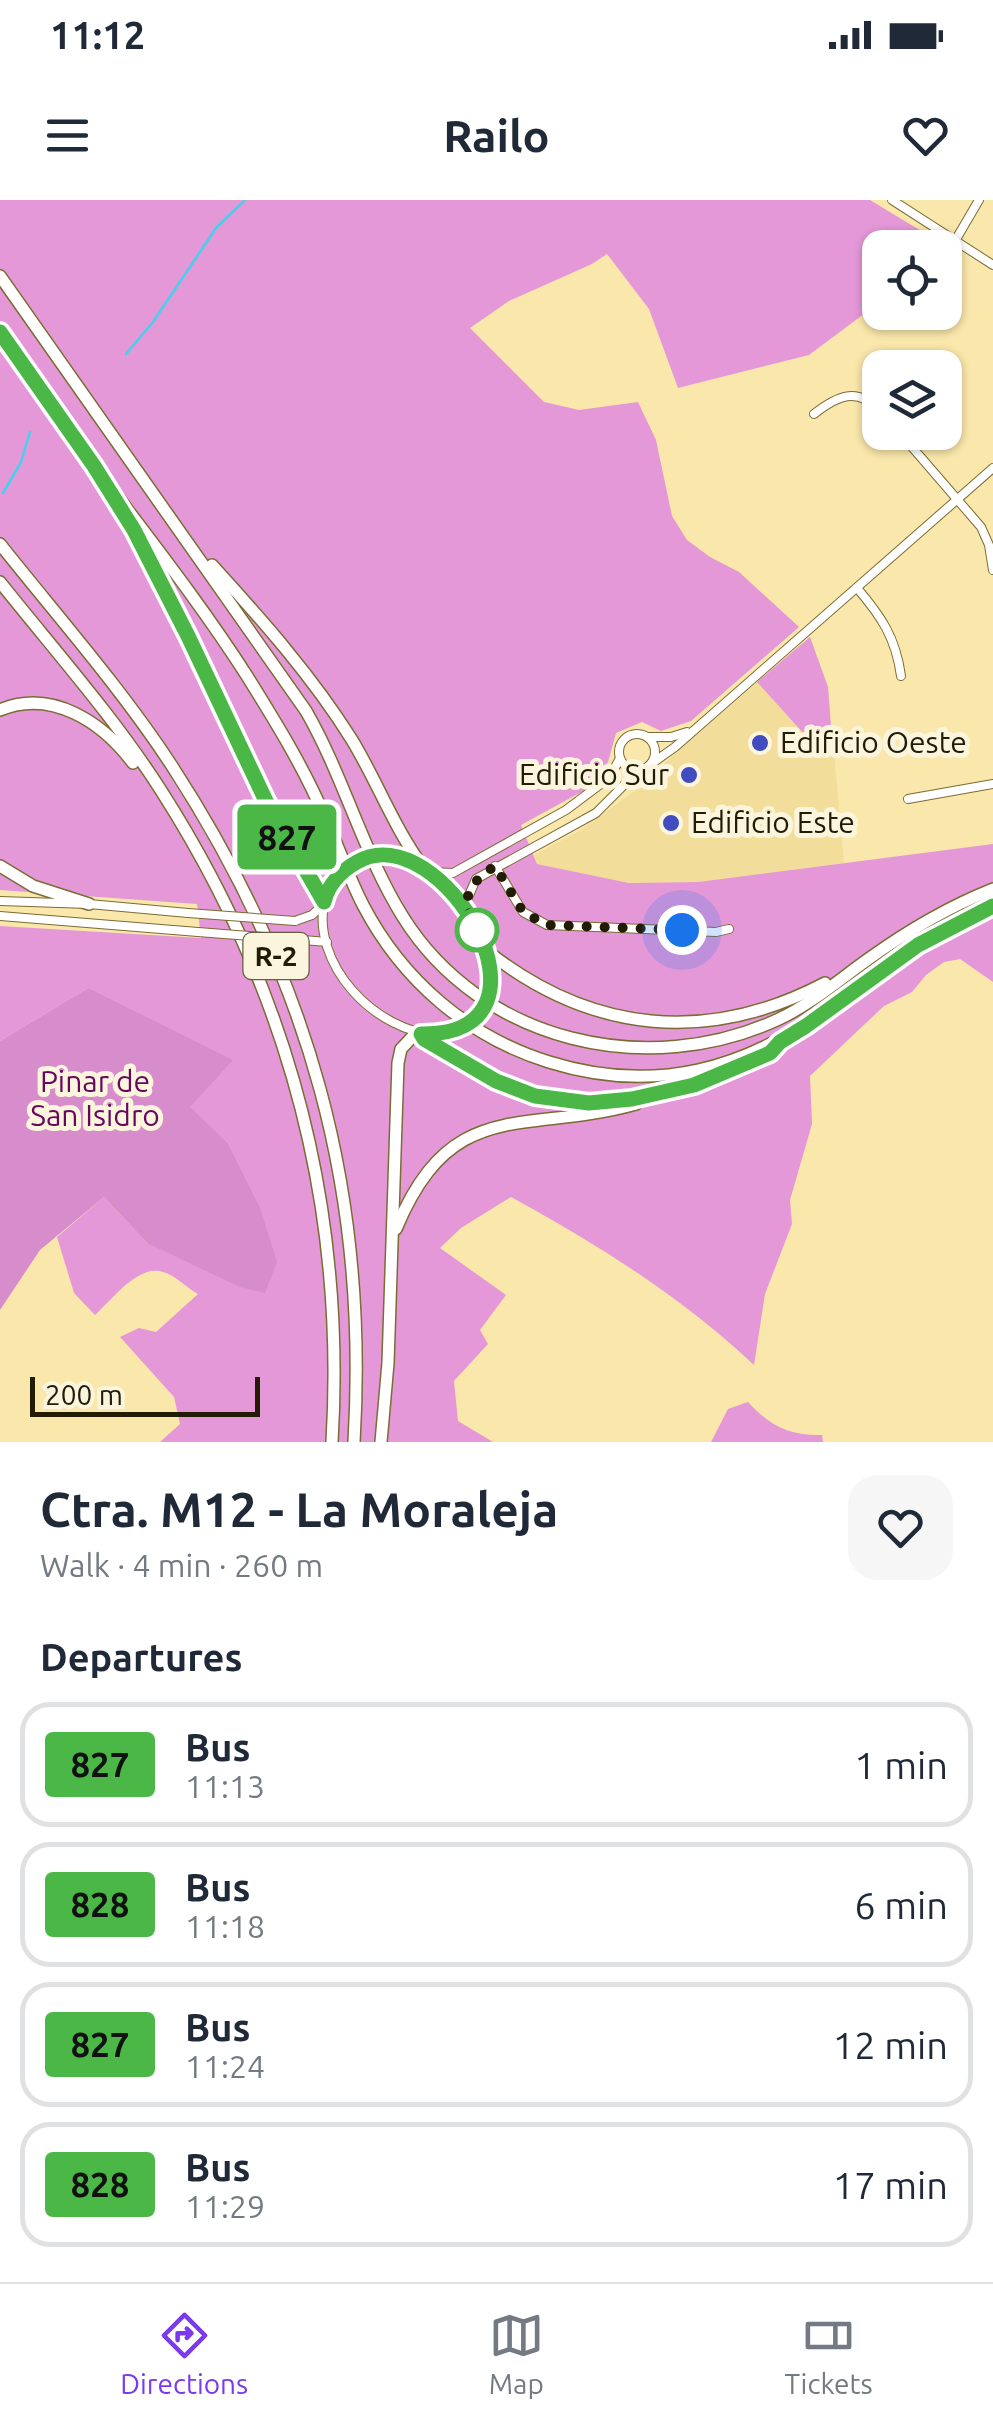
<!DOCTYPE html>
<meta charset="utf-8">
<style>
:root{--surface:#fff;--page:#f6f6f7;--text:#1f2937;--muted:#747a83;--line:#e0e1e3;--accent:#7c3aed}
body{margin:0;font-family:Ubuntu,sans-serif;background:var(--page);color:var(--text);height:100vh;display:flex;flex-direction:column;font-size:38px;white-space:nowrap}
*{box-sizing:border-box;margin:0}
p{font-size:32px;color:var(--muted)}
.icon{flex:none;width:55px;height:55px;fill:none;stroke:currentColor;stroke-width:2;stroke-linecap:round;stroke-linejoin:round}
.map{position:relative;height:1242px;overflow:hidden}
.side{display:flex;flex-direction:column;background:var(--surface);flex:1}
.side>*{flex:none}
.badge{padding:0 20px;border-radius:8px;font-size:35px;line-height:65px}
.fabs{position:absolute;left:862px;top:30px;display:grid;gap:20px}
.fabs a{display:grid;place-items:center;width:100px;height:100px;border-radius:20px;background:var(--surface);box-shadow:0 2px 8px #0004;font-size:50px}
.scale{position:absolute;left:30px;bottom:25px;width:230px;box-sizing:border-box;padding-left:10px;border:5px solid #221c04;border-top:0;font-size:28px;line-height:35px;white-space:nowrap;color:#221c04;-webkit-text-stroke:8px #fcf5dd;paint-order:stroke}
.you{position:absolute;width:50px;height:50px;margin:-25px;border:8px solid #fff;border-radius:50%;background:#1a73e8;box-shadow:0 0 0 15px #1a73e833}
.map>.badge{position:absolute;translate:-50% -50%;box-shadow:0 0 0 5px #fff}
h2{padding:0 40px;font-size:38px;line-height:90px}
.round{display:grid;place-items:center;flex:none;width:105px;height:105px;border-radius:30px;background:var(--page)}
.head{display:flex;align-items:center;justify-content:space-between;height:170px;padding:0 40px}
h1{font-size:48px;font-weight:700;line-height:75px}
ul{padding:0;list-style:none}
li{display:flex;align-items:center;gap:30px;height:125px;margin:0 20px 15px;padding:0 20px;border:5px solid var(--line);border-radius:30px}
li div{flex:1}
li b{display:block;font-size:38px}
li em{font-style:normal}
li .badge{min-width:110px;font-weight:700;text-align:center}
.status{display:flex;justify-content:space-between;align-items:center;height:70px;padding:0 50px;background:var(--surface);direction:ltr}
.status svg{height:28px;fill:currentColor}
header{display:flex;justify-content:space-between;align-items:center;height:130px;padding:0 40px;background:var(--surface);font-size:45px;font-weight:700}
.dock{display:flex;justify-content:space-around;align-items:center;height:140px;border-top:2px solid var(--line);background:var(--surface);font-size:28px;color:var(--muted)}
.dock a{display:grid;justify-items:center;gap:5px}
.dock .on{color:var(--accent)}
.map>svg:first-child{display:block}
.built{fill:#f2de9a}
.green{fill:#e598d8}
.forest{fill:#d78ccb}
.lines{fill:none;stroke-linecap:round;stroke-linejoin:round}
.stream{stroke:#43d1ec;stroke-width:2.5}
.minor-casing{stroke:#7c6b32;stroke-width:10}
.highway-casing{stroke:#7c6b32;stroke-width:14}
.minor{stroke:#fff;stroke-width:8}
.highway{stroke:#fff;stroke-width:11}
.minor-bridge-casing{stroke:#7c6b32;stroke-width:10;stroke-linecap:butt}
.minor-bridge{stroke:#fff;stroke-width:8}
.line-casing{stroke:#fff;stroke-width:22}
.line{stroke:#4ab747;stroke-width:15}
.walk{stroke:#221c04;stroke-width:10;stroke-dasharray:0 18}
.poi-dot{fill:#404cc0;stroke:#fcf5dd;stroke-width:4}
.stop-dot{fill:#fff;stroke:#4ab747;stroke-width:5}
.labels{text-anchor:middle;stroke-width:10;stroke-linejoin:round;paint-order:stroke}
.shield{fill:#fcf5dd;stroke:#635d45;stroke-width:2.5}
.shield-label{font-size:28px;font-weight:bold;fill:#221c04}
.poi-label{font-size:30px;fill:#221c04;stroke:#fcf5dd;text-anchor:start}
.park-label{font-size:30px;fill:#67085e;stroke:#fcf5dd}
</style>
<div class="status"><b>11:12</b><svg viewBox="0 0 49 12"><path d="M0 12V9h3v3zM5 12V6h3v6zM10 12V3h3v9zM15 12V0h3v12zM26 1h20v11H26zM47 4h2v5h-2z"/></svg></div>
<header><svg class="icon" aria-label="menu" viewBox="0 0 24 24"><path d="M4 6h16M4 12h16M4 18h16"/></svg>Railo<svg class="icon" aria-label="heart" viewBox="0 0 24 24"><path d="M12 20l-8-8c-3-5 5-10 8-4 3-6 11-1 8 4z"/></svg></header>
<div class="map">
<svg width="993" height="1242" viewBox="0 0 993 1242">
<rect width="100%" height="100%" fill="#fae7ab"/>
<polygon class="built" points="810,437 828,487 844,663 698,682 629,683 537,664 534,655 581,630 644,584 668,560"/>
<g class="green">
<path d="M0 0H870L951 49 945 53V48H880V102L809 155 678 188 649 109 607 54 592 64 509 101 470 128 544 202 579 210 638 202 656 240 672 316 687 340 710 357 739 372 799 427 691 521 661 531 642 522 616 533 608 562 585 590 521 625 537 664 629 683 698 682 993 644V782L960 759 944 762 926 775 912 792 884 806 810 876 812 924 790 1000 792 1024 765 1094 754 1165C682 1097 597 1044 511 997L461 1028 440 1048 506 1095 480 1130 488 1144 454 1181 458 1221 493 1242H160L180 1224 174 1197 120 1137 139 1128 156 1132 198 1094C187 1088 175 1075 163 1072 138 1064 112 1100 95 1115L74 1093 57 1037 104 997 147 1043 227 942 189 907 88 788 0 841V726L201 738 197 704 0 690Z"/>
<polygon points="810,437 828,487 833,554 823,555 757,482"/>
<path d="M748 1202C770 1226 789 1236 822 1235L823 1242H711L728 1209Z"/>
</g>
<polygon class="forest" points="88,788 233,860 190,907 227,942 260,1008 277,1062 265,1093 240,1087 147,1043 104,997 40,1050 0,1110 0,841"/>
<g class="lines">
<g class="stream">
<polyline points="126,154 153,122 216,28 245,0"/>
<polyline points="3,293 21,262 30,232"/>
</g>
<defs>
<g id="minor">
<polyline points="892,0 993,65"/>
<polyline points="955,41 979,0"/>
<path d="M814 214C837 196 857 186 880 211"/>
<polyline points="899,232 981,327 989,345 993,370"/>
<path d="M857 388C881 416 896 438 901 476"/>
<circle cx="637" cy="552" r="18"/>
<polyline points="648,537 671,537 687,532"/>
<polyline points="651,564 675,547 993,268"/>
<polyline points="908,599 993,584"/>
<polyline points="396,655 419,665"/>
<polyline points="495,666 523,712 547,725 716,732 729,729"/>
<polyline points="430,672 453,673 566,610 610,577 620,558"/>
<path d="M431 673C460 702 483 730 492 772"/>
<path d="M325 698C309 764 376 833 439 835"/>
<polyline points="0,701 89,704 188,713"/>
<polyline points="467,712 467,700 476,679 596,613 639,570"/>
<polyline points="0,716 198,732"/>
<polyline points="295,721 312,715 323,705"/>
<polyline points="303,740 327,742"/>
</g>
<g id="highway">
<path d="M0 76 306 511C344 577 363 653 403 717 482 843 648 880 779 819 811 804 839 780 867 760 907 731 948 707 993 689"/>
<path d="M0 132C32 177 63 223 96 268 147 336 201 404 247 476 275 521 303 566 324 615 338 645 348 676 363 705 402 780 468 837 549 862 597 877 648 881 698 870 813 845 887 751 993 706"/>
<polyline points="131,325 189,436 266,601 324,702"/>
<path d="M0 344C58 417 121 488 172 566 309 777 369 991 354 1242"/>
<path d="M212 365C262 420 312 476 352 540 377 581 394 628 423 667"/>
<path d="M0 382C55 451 115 518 162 592 289 791 346 1007 332 1242"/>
<path d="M0 510C52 488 103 523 133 563"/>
<polyline points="0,666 33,686 89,704"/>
<path d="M487 751C591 833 707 845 825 783"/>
<path d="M421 834 424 839C455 858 487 879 521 891 596 917 679 894 748 863"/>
<path d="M396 1029C452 894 525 935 636 904"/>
<polyline points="381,1242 388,1163 398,863 401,849 416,833"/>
</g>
</defs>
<use href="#minor" class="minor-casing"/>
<use href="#highway" class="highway-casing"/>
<use href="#minor" class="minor"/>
<use href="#highway" class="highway"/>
<defs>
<g id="minor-bridge">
<path d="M326 694C343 667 363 653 396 655"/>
<polyline points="188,713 295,721"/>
<polyline points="198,732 303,740"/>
<path d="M439 835C473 828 493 808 492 772"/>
</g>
</defs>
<use href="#minor-bridge" class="minor-bridge-casing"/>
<use href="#minor-bridge" class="minor-bridge"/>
</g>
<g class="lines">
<defs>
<path id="line" d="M0 132 94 266 134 330 188 436 266 601 324 702C328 685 341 671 357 662 441 613 573 836 421 834L424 839 496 881 535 896 589 903 632 899 694 885 770 853 780 842 806 826 918 745 993 706"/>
</defs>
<use href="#line" class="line-casing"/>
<use href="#line" class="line"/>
<path class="walk" d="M477 730C459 699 467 685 495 666L523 712 547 725 682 730"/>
</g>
<g class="poi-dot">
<circle cx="760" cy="543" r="10"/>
<circle cx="689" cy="575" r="10"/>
<circle cx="671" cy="623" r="10"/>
</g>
<circle class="stop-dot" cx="477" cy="730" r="20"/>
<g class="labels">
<rect class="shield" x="243.5" y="733" width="65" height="46" rx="8"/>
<g class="shield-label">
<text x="276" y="766">R-2</text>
</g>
<g class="poi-label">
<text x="780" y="553">Edificio Oeste</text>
<text x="669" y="585" text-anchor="end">Edificio Sur</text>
<text x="691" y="633">Edificio Este</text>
</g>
<g class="park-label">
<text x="95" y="892">Pinar de<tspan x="95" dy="34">San Isidro</tspan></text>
</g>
</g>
</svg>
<div class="fabs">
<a><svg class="icon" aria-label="locate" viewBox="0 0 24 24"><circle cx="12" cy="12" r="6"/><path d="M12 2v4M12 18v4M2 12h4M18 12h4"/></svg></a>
<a><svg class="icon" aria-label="layers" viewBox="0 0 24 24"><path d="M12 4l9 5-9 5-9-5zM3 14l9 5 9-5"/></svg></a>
</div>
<div class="scale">200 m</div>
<div class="you" style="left:682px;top:730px"></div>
<b class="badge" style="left:287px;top:637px;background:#4ab747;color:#111">827</b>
</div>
<section class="side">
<div class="head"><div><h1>Ctra. M12 - La Moraleja</h1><p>Walk · 4 min · 260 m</p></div><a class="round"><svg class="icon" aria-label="heart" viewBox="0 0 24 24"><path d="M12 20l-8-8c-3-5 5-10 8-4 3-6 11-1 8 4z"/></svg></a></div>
<h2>Departures</h2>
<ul>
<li><span class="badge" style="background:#4ab747;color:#111">827</span><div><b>Bus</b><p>11:13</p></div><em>1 min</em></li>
<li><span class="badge" style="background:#4ab747;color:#111">828</span><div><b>Bus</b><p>11:18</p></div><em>6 min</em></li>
<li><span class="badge" style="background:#4ab747;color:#111">827</span><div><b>Bus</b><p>11:24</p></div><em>12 min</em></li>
<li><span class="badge" style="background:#4ab747;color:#111">828</span><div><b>Bus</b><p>11:29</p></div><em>17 min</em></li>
</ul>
</section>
<nav class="dock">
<a class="on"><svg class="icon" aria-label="directions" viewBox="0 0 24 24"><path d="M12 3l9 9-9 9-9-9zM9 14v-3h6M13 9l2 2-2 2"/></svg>Directions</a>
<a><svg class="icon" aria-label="map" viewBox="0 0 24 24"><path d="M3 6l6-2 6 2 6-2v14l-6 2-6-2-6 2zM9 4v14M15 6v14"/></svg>Map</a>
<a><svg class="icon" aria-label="tickets" viewBox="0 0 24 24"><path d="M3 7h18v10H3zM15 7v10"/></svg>Tickets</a>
</nav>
